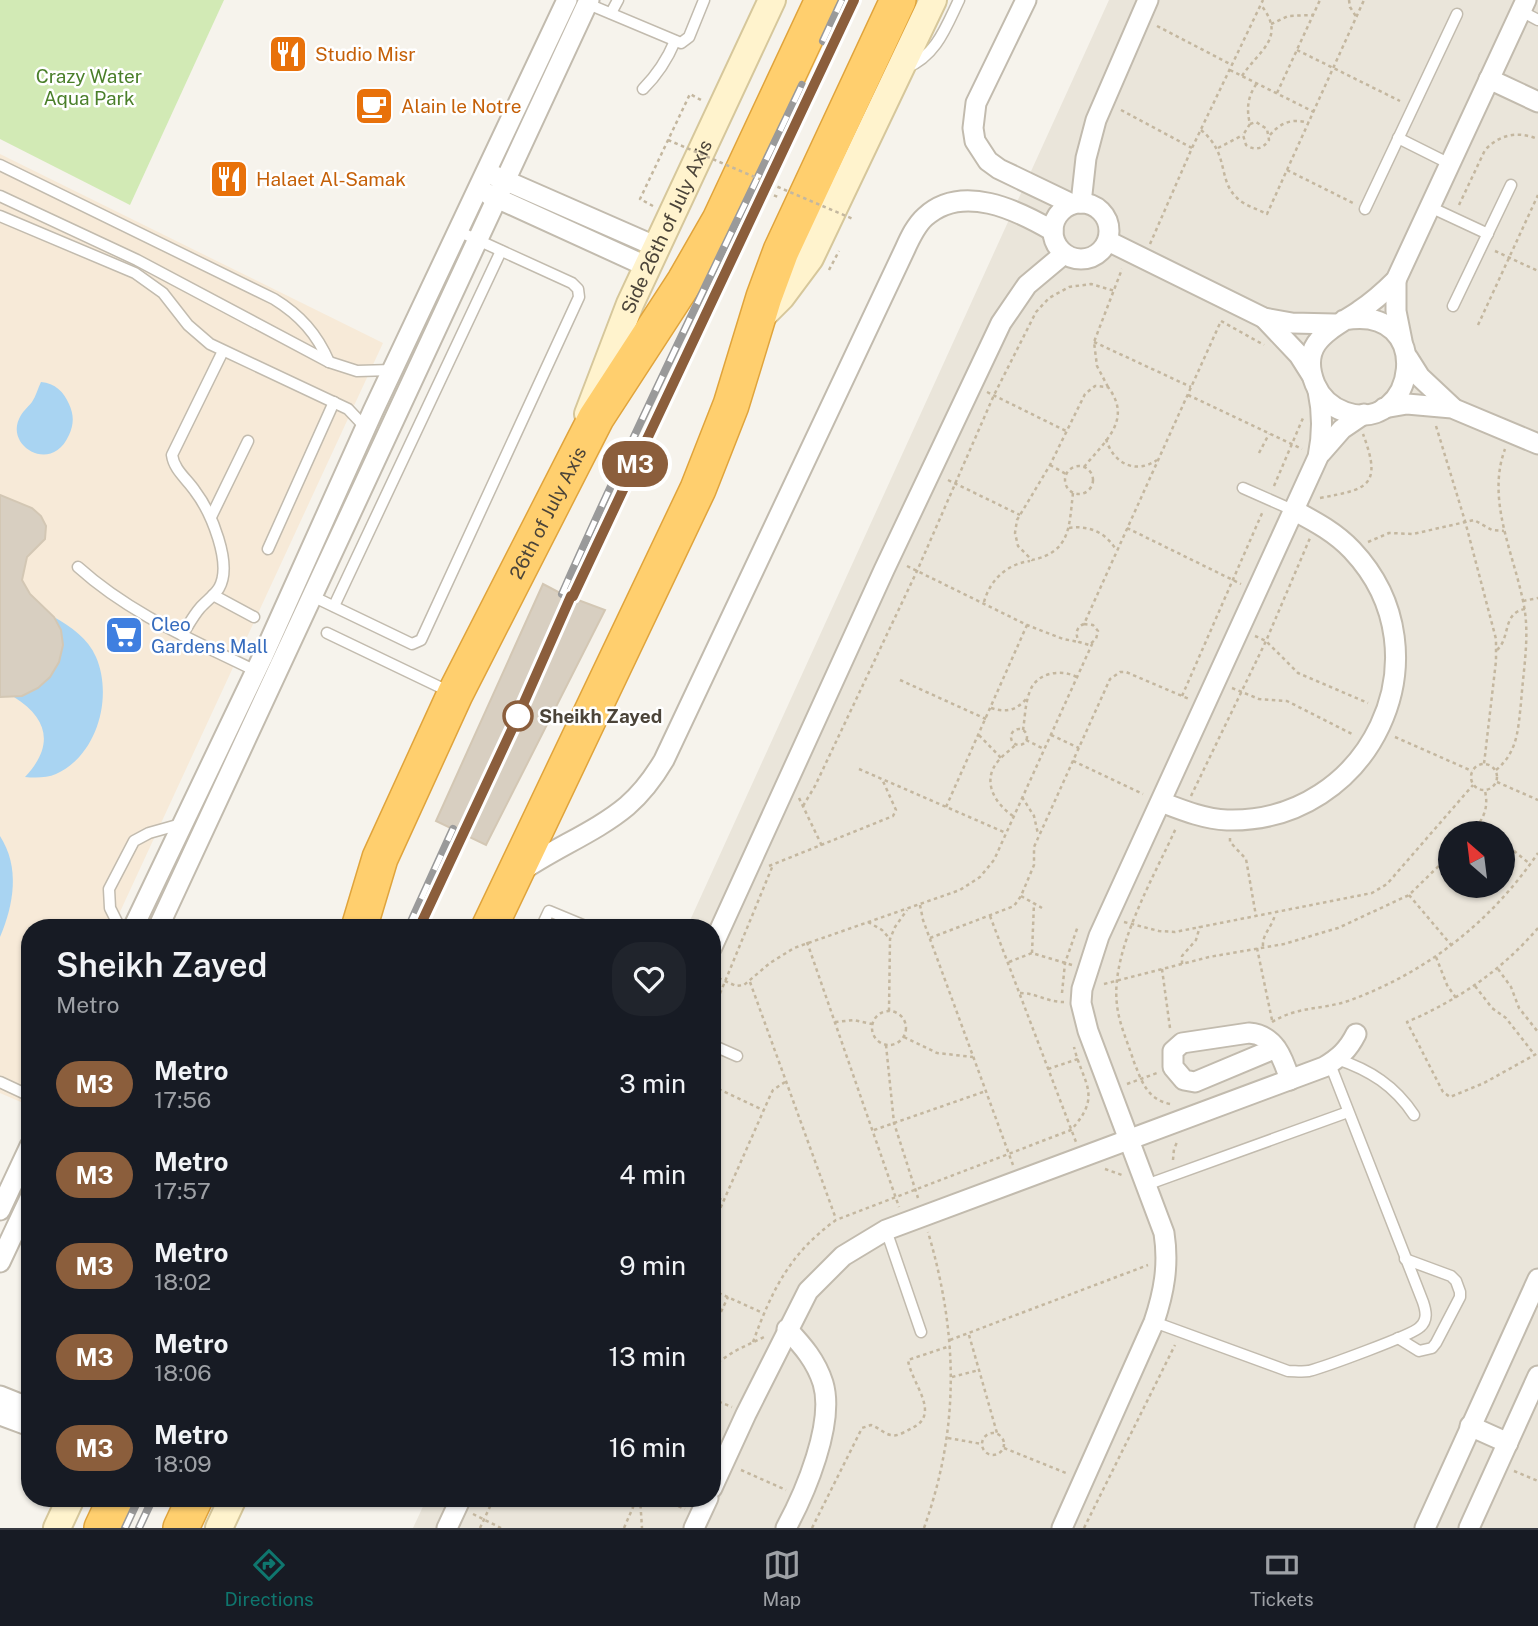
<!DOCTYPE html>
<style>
:root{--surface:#171b24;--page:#20242c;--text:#f1f3f6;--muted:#9ea1a6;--line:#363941;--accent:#0f766e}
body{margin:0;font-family:"Public Sans",sans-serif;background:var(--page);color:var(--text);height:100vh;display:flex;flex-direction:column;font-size:26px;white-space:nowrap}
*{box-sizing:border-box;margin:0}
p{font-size:23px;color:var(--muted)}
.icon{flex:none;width:38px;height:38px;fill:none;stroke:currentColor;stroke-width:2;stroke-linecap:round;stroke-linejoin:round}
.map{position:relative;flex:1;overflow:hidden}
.drawer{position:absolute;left:21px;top:919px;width:700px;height:588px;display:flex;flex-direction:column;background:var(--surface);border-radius:28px;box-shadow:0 2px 5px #0004}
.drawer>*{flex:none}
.badge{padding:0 14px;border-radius:23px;font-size:24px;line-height:46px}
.needle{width:46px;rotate:332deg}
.buttons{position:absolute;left:1438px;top:821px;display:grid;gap:14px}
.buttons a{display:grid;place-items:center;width:77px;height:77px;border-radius:50%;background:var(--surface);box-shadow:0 2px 5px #0004;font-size:35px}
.map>.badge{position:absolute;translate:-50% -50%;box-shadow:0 0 0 4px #fff}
.round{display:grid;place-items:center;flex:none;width:74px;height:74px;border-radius:28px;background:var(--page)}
.head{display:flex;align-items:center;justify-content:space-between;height:119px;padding:0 35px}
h1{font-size:33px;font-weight:600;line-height:52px}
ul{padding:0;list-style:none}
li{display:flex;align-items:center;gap:21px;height:91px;padding:0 35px}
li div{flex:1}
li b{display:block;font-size:26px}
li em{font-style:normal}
li .badge{min-width:77px;font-weight:700;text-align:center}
.tabs{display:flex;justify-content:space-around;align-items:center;height:98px;border-top:2px solid var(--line);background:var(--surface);font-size:19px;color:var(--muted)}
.tabs a{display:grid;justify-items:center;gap:4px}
.tabs .active{color:var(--accent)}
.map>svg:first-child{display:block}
.residential{fill:#eae5da;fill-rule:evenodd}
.commercial{fill:#f7ead8}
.green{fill:#d2eab5}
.water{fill:#a9d4f2}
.building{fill:#d8cfc1;stroke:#d3c7b4;stroke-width:2}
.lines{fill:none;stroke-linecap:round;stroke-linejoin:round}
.lane-casing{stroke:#c2bbae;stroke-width:13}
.street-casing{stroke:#c2bbae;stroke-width:23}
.secondary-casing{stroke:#d6c79b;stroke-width:30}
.highway-casing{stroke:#e0a43c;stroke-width:38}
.path{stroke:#c4b79f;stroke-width:2.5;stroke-dasharray:3.5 3.5;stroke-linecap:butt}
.lane{stroke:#fff;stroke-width:10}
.street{stroke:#fff;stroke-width:19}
.secondary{stroke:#fff3cd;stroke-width:26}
.highway{stroke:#ffcf6e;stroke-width:35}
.rail-casing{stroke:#9a9a9a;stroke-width:8}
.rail{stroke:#fff;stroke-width:5;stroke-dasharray:16;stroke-linecap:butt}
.path-bridge{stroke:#c4b79f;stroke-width:2.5;stroke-dasharray:3.5 3.5;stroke-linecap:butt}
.line-casing{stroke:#fff;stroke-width:16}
.line{stroke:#8b5e3c;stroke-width:10}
.stop-dot{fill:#fff;stroke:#8b5e3c;stroke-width:3.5}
.labels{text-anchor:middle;stroke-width:5;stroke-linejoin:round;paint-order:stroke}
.food-label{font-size:19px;fill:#c56008;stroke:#fff;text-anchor:start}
.park-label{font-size:19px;fill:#4a7f2a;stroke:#fff}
.street-label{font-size:19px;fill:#4b4439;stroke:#fff}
.shop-label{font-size:19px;fill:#366cbe;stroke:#fff;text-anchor:start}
.stop-label{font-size:19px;font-weight:bold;fill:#4b4439;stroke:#fff;text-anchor:start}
</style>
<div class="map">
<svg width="1538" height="1528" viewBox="0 0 1538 1528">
<rect width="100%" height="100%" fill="#f6f3ec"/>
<path class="residential" d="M1109 0H1538V1528H413L427 1498H712V928L687 927ZM1451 833H1503V886H1451Z"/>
<polygon class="commercial" points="0,154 383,343 113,927 30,928 30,1106 0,1093"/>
<polygon class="green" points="0,0 224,0 130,205 0,139"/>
<g class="water">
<path d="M41 382C55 383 64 392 69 404 74 415 74 424 69 435 52 474 6 447 19 419 22 412 28 407 32 402 36 396 38 388 41 382Z"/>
<path d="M54 617C71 627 88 638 96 657 113 696 98 755 56 774 47 778 35 778 25 777 54 746 49 719 14 697 29 696 39 687 50 677Z"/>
<path d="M0 836C20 867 14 904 0 937Z"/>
</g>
<g class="building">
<polygon points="0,495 32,508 41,516 46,526 45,539 27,557 22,580 30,594 54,617 61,630 63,645 59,662 50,677 38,688 22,696 0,697"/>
<polygon points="543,584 562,594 605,610 486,845 436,821"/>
</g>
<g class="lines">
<defs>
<g id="lane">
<polyline points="588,4 681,43 689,37 704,0"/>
<polyline points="1521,11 1538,20"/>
<polyline points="611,13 618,0"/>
<path d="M906 68C936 56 946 27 959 0"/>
<path d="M643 89C658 74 667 60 675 41"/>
<polyline points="1398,138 1450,164"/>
<path d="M0 165 274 299C300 315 317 334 329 362"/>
<polyline points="0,196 137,260 329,362 357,371 392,370"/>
<polyline points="1430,207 1488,234"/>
<polyline points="1365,209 1457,14"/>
<polyline points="0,216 135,273 163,293 188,325 210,344 348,409 366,428"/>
<polyline points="1453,306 1511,185"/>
<polyline points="1243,488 1295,511"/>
<polyline points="211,517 248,441"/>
<polyline points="268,549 334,402"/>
<path d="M78 567C130 614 193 640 256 671"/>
<polyline points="213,595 254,617"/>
<polyline points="312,596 412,644 421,640 579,297 578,289 572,283 458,231"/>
<polyline points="334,606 501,251"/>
<polyline points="327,633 448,691"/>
<path d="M182 635C188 626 193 616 200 608 206 601 214 596 219 588 233 564 211 512 195 491 187 479 174 470 172 455L223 351"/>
<polyline points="120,928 110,908 109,889 134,841 149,833 181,824"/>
<polyline points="541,928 549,911 590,928"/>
<polyline points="712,1045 737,1056"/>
<path d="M1337 1059C1370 1070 1395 1086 1414 1115"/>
<polyline points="0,1082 30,1096"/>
<polyline points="1146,1185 1348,1112"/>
<polyline points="886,1230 921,1332"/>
<path d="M1154 1322 1288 1371C1295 1371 1302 1372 1309 1371 1324 1367 1413 1335 1420 1327 1428 1320 1426 1311 1423 1302L1330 1064"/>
<polyline points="1398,1338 1419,1351 1432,1348 1436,1343 1460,1297 1460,1292 1456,1281 1451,1276 1405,1259"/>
</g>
<g id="street">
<polyline points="1026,0 976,103 973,128 975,141 988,161 999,169 1072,204"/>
<polyline points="1489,79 1538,102"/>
<polyline points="495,176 657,247"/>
<polyline points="488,194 648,267"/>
<circle cx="1081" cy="231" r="28"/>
<polyline points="1081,203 1086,158 1096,120 1148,0"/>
<polyline points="1108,241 1264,318 1292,323 1335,324"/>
<polyline points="1396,280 1396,311 1402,341"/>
<polyline points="1264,318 1299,355 1311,374"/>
<path d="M1344 320C1437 303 1417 437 1345 412 1331 407 1321 398 1315 384 1298 342 1331 330 1359 311 1373 302 1385 291 1396 280L1526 0"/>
<polyline points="1408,358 1420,377 1452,407"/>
<polyline points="1384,408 1407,404 1452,408 1538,444"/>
<polyline points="1321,453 1342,429 1364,414"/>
<path d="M1161 802C1182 810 1204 819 1227 820 1369 824 1451 655 1352 550 1336 533 1316 522 1295 511"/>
<path d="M520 872C554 848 596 832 627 806 642 793 654 777 664 760L905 249C910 238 916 225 925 217 962 183 1017 210 1053 231"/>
<polyline points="133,928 262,658 373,411 567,0"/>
<polyline points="158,928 589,0"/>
<polyline points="712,947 884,570 1001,323 1027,285 1064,254"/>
<path d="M1276 1048 1195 1082 1184 1080 1173 1067V1051L1182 1043 1249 1033C1275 1035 1283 1058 1290 1080"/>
<polyline points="0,1210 30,1146"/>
<polyline points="0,1262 30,1198"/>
<polyline points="0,1396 30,1408"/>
<polyline points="0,1415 30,1426"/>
<polyline points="1470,1426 1508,1443"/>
<path d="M712 1488 746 1414 808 1291 843 1256 886 1230 1324 1067C1339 1058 1348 1050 1356 1034"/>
<polyline points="447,1528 461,1498"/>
<polyline points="694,1528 708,1498"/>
<path d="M786 1528C805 1493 835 1423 823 1383 816 1361 803 1346 787 1329"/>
<path d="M1062 1528 1154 1322C1164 1292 1169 1265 1164 1233L1088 1031 1081 1003 1082 989 1099 936 1318 457C1323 433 1323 414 1318 391"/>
<polyline points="1425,1528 1538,1279"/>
<polyline points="1469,1528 1538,1376"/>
</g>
<g id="secondary">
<polyline points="759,319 781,297 810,258 933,0"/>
<path id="s1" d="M588 414 630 304 772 0"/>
<polyline points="57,1528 71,1498"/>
<polyline points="219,1528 233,1498"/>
</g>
<g id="highway">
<path id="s2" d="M359 928 380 858 455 694 596 418 685 281 720 220 823 0"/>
<polyline points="489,928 698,489 731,405 764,297 781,251 898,0"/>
<polyline points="102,1528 116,1498"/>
<polyline points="181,1528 195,1498"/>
</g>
</defs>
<use href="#lane" class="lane-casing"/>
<use href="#street" class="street-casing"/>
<use href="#secondary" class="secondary-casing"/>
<use href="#highway" class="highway-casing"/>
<g class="path">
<polyline points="1349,0 1350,7 1357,18"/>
<polyline points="1271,24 1288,16 1312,15"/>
<polyline points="1157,26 1232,65"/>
<polyline points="1297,50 1400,101"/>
<polyline points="1230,70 1314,112"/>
<path d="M1242 76C1259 50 1287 38 1261 5"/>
<polyline points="1277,93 1320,0"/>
<polyline points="1121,110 1192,148"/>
<path d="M1250 124 1256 122 1267 129 1269 140C1263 149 1255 151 1246 145L1243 135 1250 124C1246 108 1248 96 1257 83"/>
<path d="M1201 130C1230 154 1217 179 1237 198 1244 205 1257 209 1267 214L1364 0"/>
<path d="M1270 135C1281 122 1293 118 1309 123"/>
<polyline points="1218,148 1243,135"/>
<polyline points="1287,170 1353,203"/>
<polyline points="761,190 778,197"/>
<path d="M1459 205 1485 150C1500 134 1518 131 1538 139"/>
<polyline points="653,206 640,199 690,94 701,100"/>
<polyline points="1150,244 1192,148 1263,0"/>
<polyline points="1495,251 1538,271"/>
<polyline points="829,270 839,251"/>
<polyline points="1221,321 1264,345"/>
<polyline points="1478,325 1538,195"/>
<polyline points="1094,342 1191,387"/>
<polyline points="1108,387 1097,366 1094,342 1122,269"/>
<polyline points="987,392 1066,431"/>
<polyline points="1188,395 1302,449"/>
<polyline points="1436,426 1465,521 1496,639 1496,661 1484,764"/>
<path d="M1106 439C1113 463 1135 475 1157 460"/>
<polyline points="1259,453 1269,434"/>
<polyline points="1050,465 1066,474"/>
<circle cx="1079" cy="480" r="14"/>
<polyline points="948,480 1020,515"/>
<polyline points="1274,486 1303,418"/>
<path d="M1073 493C1069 526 1071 552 1032 560L1018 546 1015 533 1017 520 1050 465 1085 394 1095 386 1108 387C1133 420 1105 441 1084 467"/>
<path d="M1320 498C1367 489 1383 487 1363 434"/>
<path d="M1069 528C1088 525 1106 532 1116 550"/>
<polyline points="1127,528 1241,584"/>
<polyline points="1368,542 1389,533 1413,534 1474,520 1492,530 1504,531"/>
<polyline points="907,566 1027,625 1063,639 1079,642"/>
<polyline points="1523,601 1538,598"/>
<path d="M984 602C990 580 1007 564 1030 561"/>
<path d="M1084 624 1093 625 1098 631 1096 639 1089 645 1079 642C1075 634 1076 627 1084 624L1221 321"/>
<polyline points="1255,636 1266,641 1298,673 1368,703"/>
<path d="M1497 650C1511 637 1502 613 1525 609"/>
<polyline points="900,680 986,719"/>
<polyline points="1232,688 1259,699 1287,701 1352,734"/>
<polyline points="1182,696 1263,511"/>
<path d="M991 708C1008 713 1017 710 1028 697"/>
<circle cx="1019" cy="737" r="8"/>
<path d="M1023 730C1025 718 1025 703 1030 691 1037 672 1061 669 1077 677"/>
<polyline points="979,735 1001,758"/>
<polyline points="1051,735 1079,748"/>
<polyline points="1395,737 1472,771"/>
<polyline points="1026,740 1044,749"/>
<polyline points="1073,761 1143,794"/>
<circle cx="1484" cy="777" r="13"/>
<polyline points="859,769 1006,833"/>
<path d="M1496 770C1518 752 1518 729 1521 703 1523 673 1529 642 1525 612 1517 559 1485 503 1505 449"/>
<polyline points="1497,782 1538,800"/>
<polyline points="1191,796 1266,641 1310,538"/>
<polyline points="1022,797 1034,816 1038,834"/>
<polyline points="799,798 822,846"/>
<polyline points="803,806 815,786 917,571 994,395 1036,312 1049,298 1069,287 1091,284 1115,291"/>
<polyline points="946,807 1027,625"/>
<path d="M1013 816C994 803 981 780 999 760 1004 754 1011 750 1016 744"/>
<polyline points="1480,824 1491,833"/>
<path d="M1471 833C1483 820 1489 809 1485 791"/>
<polyline points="1230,838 1230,842 1246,859 1256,916"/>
<polyline points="1503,842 1530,864"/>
<polyline points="769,866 893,816 896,810 882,779"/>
<polyline points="1409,895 1452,946"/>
<polyline points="1021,896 1042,908"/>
<polyline points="920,905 923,920 1013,1165"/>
<polyline points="990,916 1076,1142"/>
<polyline points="868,922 882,930 890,939"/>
<polyline points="1124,922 1159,931 1175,932 1372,893 1387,884 1473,785"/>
<path d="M1538 928C1501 971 1458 1000 1407 1022L1443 1092 1450 1097 1484 1083 1538 1053"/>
<polyline points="930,938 1014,906 1021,896 1034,865 1034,847 1110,679 1120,672 1126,672 1189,699"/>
<polyline points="807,942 899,1207"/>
<path d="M1263 946C1262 934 1273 926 1275 914"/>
<polyline points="1257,948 1272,1020"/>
<polyline points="1032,953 1034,903"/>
<polyline points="1436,957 1447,985 1456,998"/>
<polyline points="1009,962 1032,953 1072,965"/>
<polyline points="1182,964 1182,956 1196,940 1200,926"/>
<polyline points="1162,969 1170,1028"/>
<polyline points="1498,969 1511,987 1519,1008 1538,1032"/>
<polyline points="712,975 736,986 744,985 770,963 794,948 960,890 980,877 994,860 1093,642"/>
<polyline points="750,982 836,1219"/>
<polyline points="1104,984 1209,957 1284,944 1338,928 1409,895 1451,854"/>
<polyline points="1475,986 1492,1008 1506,1018 1534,1054"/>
<path d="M1020 993C1036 993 1047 1002 1064 1002"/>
<polyline points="1062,993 1065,963 1078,926"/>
<polyline points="889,1011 890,939 895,927 907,910"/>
<circle cx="889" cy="1028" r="17"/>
<polyline points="712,1013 773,865"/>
<polyline points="835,1022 854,1020 872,1024"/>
<path d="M1272 1022C1298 1006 1321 1010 1348 1001 1426 973 1491 922 1538 853"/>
<polyline points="904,1037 937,1053 973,1057"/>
<polyline points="886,1045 894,1123 918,1198"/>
<polyline points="1048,1069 1078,1059"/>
<polyline points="1127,1084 1157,1073"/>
<polyline points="712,1086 763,1110"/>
<path d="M1170 1104C1147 1099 1142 1082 1134 1062 1128 1043 1119 1024 1117 1005 1110 951 1154 877 1176 828"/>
<polyline points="874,1130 986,1091"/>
<polyline points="1173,1160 1174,1149 1178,1140"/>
<polyline points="1105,1169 1122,1175"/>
<polyline points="712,1195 724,1201"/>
<polyline points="712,1227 770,1096 773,1090 785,1082"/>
<polyline points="712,1290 763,1313"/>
<polyline points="712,1331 728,1297"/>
<polyline points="969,1335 997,1433"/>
<polyline points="950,1340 1148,1265"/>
<path d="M753 1342C772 1290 790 1253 836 1220L1071 1130C1103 1095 1083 1084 1074 1047"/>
<polyline points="712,1366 735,1351 764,1337"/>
<polyline points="952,1377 979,1370"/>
<polyline points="712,1399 732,1407"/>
<circle cx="993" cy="1444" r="11"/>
<polyline points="948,1438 982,1444"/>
<polyline points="1004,1448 1066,1473"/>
<polyline points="741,1470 786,1490"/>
<polyline points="1514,1471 1538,1481"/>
<polyline points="640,1498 642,1528"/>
<polyline points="659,1498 685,1509"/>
<polyline points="473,1514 501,1528"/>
<polyline points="480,1528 494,1498"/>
<polyline points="624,1528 637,1498"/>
<path d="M812 1528 862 1428 871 1425C878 1427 884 1434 891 1435 898 1437 906 1431 912 1428 942 1414 911 1383 908 1360L950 1346"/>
<path d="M924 1528C960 1427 958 1334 928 1232"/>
<polyline points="1084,1528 1175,1345"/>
</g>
<use href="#lane" class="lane"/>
<use href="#street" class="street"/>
<use href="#secondary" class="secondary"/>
<use href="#highway" class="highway"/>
<defs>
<g id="rail">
<polyline points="823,41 842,0"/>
<path d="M562 594C638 423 721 255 802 85"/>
<polyline points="571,596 573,596 854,0"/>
<polyline points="443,875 463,833"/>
<polyline points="408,928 453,829"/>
<polyline points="125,1528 139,1498"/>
<polyline points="139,1528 153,1498"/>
</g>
</defs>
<use href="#rail" class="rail-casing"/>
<use href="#rail" class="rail"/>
<polyline class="path-bridge" points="668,140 853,219"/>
</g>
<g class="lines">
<defs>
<polyline id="line" points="419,928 514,725 571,596 573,596 854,0"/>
</defs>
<use href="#line" class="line-casing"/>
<use href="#line" class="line"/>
</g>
<defs>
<symbol id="restaurant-square" viewBox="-11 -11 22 22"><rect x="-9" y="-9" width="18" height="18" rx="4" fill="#e8710a" stroke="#fff"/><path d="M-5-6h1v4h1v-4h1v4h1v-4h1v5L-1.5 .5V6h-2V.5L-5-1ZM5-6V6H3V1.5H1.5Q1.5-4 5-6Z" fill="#fff"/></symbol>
<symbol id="cafe-square" viewBox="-11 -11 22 22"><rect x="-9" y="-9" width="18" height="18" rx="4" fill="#e8710a" stroke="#fff"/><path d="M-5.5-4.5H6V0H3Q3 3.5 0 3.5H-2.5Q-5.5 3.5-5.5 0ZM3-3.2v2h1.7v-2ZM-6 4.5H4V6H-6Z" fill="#fff"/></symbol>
<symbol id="supermarket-square" viewBox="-11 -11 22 22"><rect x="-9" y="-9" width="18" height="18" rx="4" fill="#3f7fe0" stroke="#fff"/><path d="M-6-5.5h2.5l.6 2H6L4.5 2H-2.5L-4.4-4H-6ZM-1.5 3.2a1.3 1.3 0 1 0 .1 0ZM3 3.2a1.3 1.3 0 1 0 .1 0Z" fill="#fff"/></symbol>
</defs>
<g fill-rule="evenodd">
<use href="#restaurant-square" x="266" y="32" width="44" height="44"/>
<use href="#cafe-square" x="352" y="84" width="44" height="44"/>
<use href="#restaurant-square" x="207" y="157" width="44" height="44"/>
<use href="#supermarket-square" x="102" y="613" width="44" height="44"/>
</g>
<circle class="stop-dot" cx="518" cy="716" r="14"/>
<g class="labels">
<g class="food-label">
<text x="315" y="61">Studio Misr</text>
<text x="401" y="113">Alain le Notre</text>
<text x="256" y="186">Halaet Al-Samak</text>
</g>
<g class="park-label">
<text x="89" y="83">Crazy Water<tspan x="89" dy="22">Aqua Park</tspan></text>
</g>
<g class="street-label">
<text dy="7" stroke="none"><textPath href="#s1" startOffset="203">Side 26th of July Axis</textPath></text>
<text dy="7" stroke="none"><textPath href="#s2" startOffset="457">26th of July Axis</textPath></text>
</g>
<g class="shop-label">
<text x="151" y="631">Cleo<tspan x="151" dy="22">Gardens Mall</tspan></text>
</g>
<g class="stop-label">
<text x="539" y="723">Sheikh Zayed</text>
</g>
</g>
</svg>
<div class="buttons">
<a><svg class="needle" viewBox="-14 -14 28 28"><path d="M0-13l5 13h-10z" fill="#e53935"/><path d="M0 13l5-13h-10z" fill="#9ea1a6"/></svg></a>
</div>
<b class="badge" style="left:635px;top:464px;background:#8b5e3c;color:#fff">M3</b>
<section class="drawer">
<div class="head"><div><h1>Sheikh Zayed</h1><p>Metro</p></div><a class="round"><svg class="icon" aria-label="heart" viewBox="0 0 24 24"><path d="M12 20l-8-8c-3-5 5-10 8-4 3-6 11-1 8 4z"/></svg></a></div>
<ul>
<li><span class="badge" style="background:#8b5e3c;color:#fff">M3</span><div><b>Metro</b><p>17:56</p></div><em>3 min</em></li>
<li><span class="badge" style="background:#8b5e3c;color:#fff">M3</span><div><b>Metro</b><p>17:57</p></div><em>4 min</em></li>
<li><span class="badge" style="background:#8b5e3c;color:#fff">M3</span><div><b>Metro</b><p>18:02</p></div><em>9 min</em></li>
<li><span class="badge" style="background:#8b5e3c;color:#fff">M3</span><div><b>Metro</b><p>18:06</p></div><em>13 min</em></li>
<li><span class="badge" style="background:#8b5e3c;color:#fff">M3</span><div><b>Metro</b><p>18:09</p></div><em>16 min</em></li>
</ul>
</section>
</div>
<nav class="tabs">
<a class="active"><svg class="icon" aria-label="directions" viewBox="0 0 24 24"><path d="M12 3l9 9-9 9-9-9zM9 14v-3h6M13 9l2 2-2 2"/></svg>Directions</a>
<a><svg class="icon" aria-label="map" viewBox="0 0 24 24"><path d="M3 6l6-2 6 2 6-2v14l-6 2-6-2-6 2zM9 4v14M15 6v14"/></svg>Map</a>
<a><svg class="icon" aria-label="tickets" viewBox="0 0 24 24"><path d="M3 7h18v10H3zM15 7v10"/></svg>Tickets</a>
</nav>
